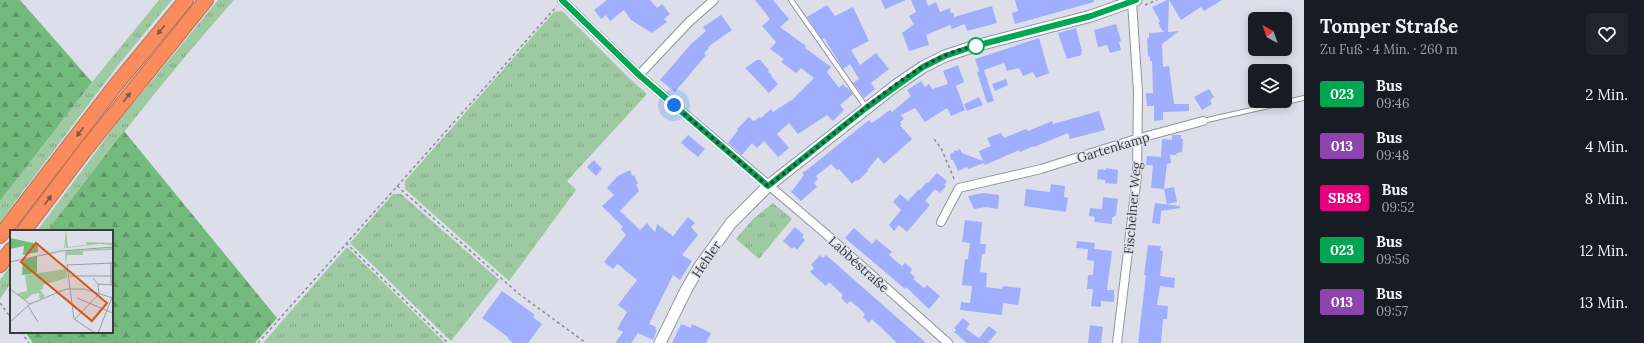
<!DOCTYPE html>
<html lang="de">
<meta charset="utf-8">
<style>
:root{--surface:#171b24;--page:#20242c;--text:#f1f3f6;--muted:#9ea1a6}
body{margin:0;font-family:Lora,serif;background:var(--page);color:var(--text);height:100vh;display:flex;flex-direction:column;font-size:15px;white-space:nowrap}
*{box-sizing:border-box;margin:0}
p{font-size:13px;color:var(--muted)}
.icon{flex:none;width:22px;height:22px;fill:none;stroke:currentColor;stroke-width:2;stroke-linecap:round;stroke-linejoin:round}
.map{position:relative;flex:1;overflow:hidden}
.side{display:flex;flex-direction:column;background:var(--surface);width:340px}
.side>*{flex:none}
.badge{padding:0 8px;border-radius:3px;font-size:14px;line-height:26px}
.needle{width:26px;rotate:320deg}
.controls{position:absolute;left:1248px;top:12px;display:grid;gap:8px}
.controls a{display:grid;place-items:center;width:44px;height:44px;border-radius:6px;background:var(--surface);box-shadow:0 2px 10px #0003;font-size:20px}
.you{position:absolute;width:20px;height:20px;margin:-10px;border:3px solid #fff;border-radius:50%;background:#1a73e8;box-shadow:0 0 0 6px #1a73e833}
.map>.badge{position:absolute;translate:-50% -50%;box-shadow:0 0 0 2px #fff}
.round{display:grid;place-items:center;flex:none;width:42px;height:42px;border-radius:6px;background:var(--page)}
.overview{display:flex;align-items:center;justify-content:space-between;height:68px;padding:0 16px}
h1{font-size:19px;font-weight:700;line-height:30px}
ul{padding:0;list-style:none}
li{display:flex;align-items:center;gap:12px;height:52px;padding:0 16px}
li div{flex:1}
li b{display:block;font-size:15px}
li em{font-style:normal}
li .badge{min-width:44px;font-weight:700;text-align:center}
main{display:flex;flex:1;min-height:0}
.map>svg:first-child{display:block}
.grass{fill:url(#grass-tufts)}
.forest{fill:url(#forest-firs)}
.building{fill:#a0affd}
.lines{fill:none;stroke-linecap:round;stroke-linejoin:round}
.service-casing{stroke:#91939d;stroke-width:6}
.minor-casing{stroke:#91939d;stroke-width:10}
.secondary-casing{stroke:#91939d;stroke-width:13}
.motorway-casing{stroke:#b66f52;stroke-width:16}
.path{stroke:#8b8d94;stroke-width:1.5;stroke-dasharray:3 3;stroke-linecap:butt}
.service{stroke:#fff;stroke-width:4}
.minor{stroke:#fff;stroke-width:8}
.secondary{stroke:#fff;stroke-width:11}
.motorway{stroke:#fa8b5c;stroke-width:14}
.oneway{fill:#7d5749}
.line-casing{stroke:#fff;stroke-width:9}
.line{stroke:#00a651;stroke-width:6}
.walk{stroke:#393b3f;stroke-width:4;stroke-dasharray:0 7.2}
.stop-dot{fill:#fff;stroke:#00a651;stroke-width:2}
.labels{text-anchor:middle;stroke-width:3;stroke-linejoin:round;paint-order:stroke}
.street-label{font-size:13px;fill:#393b3f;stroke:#dcdfe9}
.inset-road{fill:none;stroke:#9b9da5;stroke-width:1}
.view{fill:#d65611;fill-opacity:0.15;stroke:#d65611;stroke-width:2}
.inset-edge{fill:none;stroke:#393b3f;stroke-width:2}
</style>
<main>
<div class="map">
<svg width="1304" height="343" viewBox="0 0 1304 343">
<defs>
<pattern id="grass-tufts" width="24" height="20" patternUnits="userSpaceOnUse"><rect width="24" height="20" fill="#9dcaa1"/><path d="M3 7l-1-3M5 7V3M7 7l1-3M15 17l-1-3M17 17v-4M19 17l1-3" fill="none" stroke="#81a585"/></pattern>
<pattern id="forest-firs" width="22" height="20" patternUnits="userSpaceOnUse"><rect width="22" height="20" fill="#74ba7d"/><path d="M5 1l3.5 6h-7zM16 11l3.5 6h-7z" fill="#609868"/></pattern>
</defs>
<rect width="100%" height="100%" fill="#dcdfe9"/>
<g class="grass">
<polygon points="159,0 172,0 119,64 0,222 0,201 92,82"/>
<path d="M218 0H234C168 74 108 152 47 231H37L118 122Z"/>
<polygon points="562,11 631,80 647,94 567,181 576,190 509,281 405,189 405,181 554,12"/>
<polygon points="393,194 401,194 499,280 451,341 350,243"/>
<polygon points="773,203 792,219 759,259 736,239 753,219"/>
<polygon points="347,247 445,343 263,343"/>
<polygon points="11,265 11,283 0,299 0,280"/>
</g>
<g class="forest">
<polygon points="0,0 20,0 92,82 0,201"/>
<polygon points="124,131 277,318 255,343 33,343 25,332 112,332 112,231 47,231"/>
</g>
<g class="building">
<polygon points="607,0 650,0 657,8 662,4 670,14 664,19 667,22 652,33 631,20 624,10 610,21 606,15 601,19 594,10"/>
<polygon points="755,0 773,0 789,19 780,27 806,46 805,48 831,67 827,72 839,88 843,84 846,88 847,87 853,94 840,105 844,110 833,121 827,115 798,134 789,123 777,134 789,148 778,157 764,141 757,148 752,143 742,155 728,143 738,130 737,129 749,117 753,121 754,120 755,121 759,117 761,118 771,109 773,112 793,99 814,78 801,68 796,73 781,62 784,59 770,49 776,42 762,26 770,19"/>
<polygon points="881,0 906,0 885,9"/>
<polygon points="911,0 926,0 928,6 936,2 940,12 950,8 951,13 954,13 954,17 992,6 997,23 967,31 965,24 952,29 950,25 926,35 929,45 909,51 902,33 914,24 909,16 916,12"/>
<polygon points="1015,0 1094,0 1094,2 1015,24 1012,13 1018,11"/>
<polygon points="1167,0 1169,0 1168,32 1179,31 1162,44 1163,67 1169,66 1174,104 1189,104 1189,111 1163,112 1163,120 1154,121 1154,106 1147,106 1146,93 1153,93 1152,61 1150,61 1150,56 1148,57 1147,38 1149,38 1149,33 1164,32 1159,26 1160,25 1158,23 1160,21 1152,7"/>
<polygon points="1169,0 1222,0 1204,11 1201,7 1181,20"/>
<polygon points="827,5 835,16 853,7 869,41 851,50 860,65 876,53 889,69 871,83 875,89 864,98 853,83 859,79 850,64 843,69 824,38 822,39 807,17"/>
<polygon points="721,15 732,30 708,47 709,48 704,53 706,55 675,92 660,80 691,44 706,31 703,27"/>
<polygon points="1116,24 1121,41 1119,42 1121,50 1110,53 1107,45 1098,47 1094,30"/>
<polygon points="1076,28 1082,51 1081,52 1082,55 1067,59 1058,33"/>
<polygon points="1039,38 1049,73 1036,78 1033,72 1023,76 1019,68 1007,71 1004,63 984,70 994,101 987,103 977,72 979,71 975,59"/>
<polygon points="757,60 760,60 769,70 768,72 772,75 771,76 778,84 769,93 745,68"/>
<polygon points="958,65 964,82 956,86 965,110 951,116 947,108 925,122 915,108 901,115 904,119 900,122 902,124 900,125 912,139 884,164 878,157 867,170 868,171 860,179 857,181 856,180 852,184 839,169 837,170 831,164 816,176 818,179 814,183 817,187 801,201 791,192 804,175 802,173 808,169 869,120 872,123 890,110 892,112 911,96 907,90 921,81 925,87 929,84 932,89 948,84 943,71"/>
<polygon points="1006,79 1008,85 995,91 992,84"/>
<polygon points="1209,89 1214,97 1210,100 1212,104 1202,110 1194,97"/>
<polygon points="979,97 983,105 967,111 964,104"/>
<polygon points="1099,111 1105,130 1070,139 1068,133 1034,147 1034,146 1020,152 1019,150 985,165 984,163 968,169 967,167 958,171 953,160 951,160 950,154 954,152 954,150 957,151 960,149 962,153 983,161 979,151 991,146 987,138 1001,133 1004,138 1026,129 1028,131 1052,121 1053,124"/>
<polygon points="688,135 705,149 698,157 681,143"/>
<polygon points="1172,135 1181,135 1181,139 1183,139 1182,152 1177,153 1176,155 1170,155 1171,163 1167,164 1164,189 1151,188 1153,165 1146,165 1147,156 1161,157 1162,139 1172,140"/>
<polygon points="594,160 602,169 596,176 587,167"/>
<polygon points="1106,168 1118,170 1117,184 1105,183 1105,180 1097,179 1098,169 1106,170"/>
<polygon points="630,170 632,176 634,175 638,184 636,184 639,191 620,211 640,230 647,223 655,232 657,224 673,236 688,217 695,223 691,227 698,235 682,255 692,261 680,280 673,275 649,324 656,327 655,330 657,330 653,340 638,333 631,343 615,343 623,332 617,329 627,312 618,305 637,280 619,265 617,264 613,269 604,262 626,235 621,229 623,227 602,206 614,195 607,188 616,178 616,177"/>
<polygon points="937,173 947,181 944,185 946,186 940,193 935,189 925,201 930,205 907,232 899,225 894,231 889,225 901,210 893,202 900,194 908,201 919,189 920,190 927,182 928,183"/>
<polygon points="1051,184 1065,186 1064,197 1068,198 1066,212 1024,206 1026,189 1050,192"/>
<polygon points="1174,187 1177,202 1167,204 1164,189"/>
<polygon points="983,193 999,195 998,209 986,207 974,209 968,196"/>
<polygon points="1103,197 1118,199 1116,215 1112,218 1112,224 1094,222 1095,217 1089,216 1090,208 1102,209"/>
<polygon points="1155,203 1180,206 1180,208 1161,211 1160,224 1152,223"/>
<polygon points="965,220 982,222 980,244 986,244 985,254 982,254 980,272 987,273 986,287 1002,289 1003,286 1021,288 1018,305 1003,303 1002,315 960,310 961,302 970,303 972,286 962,285 965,259 968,259 970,243 962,242"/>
<polygon points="795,227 804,235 802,237 805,240 797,250 794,247 792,249 783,241"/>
<polygon points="854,228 872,244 876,239 892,252 889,255 902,266 905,263 912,269 910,273 915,277 913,279 924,288 927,285 940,296 929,309 906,287 905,289 845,238"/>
<polygon points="1077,241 1095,243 1094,249 1112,251 1107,290 1114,290 1114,302 1101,301 1101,307 1091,306 1093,289 1087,289 1088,275 1093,275 1094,261 1087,260 1088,249 1076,248"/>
<polygon points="1148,245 1161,246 1160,250 1163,251 1160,276 1175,278 1174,288 1160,286 1157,305 1168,306 1167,319 1163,319 1161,343 1138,343 1146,275 1144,275"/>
<polygon points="820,255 823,258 826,255 926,343 897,343 872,319 869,323 863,317 865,314 858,307 850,301 847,304 841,298 843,295 829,282 826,286 810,272 814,268 811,265"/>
<polygon points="502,291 535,315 533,317 542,324 528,343 513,343 508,339 509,338 482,318"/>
<polygon points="963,318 970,324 966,329 979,338 989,326 997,332 988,343 967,343 954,332 956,330 954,328"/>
<polygon points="681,324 691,328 692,324 711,333 706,343 672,343"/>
<polygon points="1090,325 1103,327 1101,343 1088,343"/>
</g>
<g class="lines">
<defs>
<g id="service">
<polyline points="791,0 866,107"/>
<polyline points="1203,121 1304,98"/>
</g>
<g id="minor">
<polyline points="562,0 639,75 826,234 948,343"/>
<polyline points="639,75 689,22 714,0"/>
<polyline points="941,222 959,188 1041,169 1136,139 1203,121"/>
<polyline points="1117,343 1137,176 1138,92 1132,2"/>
</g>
<polyline id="secondary" points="660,343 686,290 700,266 731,223 768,186 895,86 923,67 945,56 975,46 1091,16 1136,0"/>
<g id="motorway">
<polyline points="24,231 85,150 206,0"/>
<polyline points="0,236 115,86 186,0"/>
<polyline points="0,265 11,250"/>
</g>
</defs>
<use href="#service" class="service-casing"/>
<use href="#minor" class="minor-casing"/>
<use href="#secondary" class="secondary-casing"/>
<use href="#motorway" class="motorway-casing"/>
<g class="path">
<polyline points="1145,5 1157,0"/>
<polyline points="934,139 941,148 955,181"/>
<polyline points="397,186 519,294 586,343"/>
<polyline points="346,243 448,343"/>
<polyline points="0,303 11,318"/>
<polyline points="21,332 29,343"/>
<polyline points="258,343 557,6"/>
</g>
<use href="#service" class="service"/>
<use href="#minor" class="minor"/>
<use href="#secondary" class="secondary"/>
<use href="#motorway" class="motorway"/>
</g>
<defs><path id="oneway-solid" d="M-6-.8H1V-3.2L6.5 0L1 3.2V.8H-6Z"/></defs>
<g class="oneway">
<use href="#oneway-solid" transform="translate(161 30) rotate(129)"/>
<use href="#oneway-solid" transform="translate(127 97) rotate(-52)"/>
<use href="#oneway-solid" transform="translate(80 132) rotate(127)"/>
<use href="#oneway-solid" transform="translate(48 200) rotate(-53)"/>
</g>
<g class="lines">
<defs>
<polyline id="line" points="562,0 639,75 768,186 866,108 923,67 945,56 975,46 1091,16 1136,0"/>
</defs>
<use href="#line" class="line-casing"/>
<use href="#line" class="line"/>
<path class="walk" d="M674 105 768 186C791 168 814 150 837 131 876 100 926 54 976 46"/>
</g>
<circle class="stop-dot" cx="976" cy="46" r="8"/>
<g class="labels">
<g class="street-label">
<text transform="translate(1113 147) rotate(-17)" y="5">Gartenkamp</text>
<text transform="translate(1132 208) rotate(-85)" y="5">Fischelner Weg</text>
<text transform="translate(706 259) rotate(-56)" y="5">Hehler</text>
<text transform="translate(859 264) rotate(42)" y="5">Labbéstraße</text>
</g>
</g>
<g transform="translate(10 230)">
<rect width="103" height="103" fill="#dcdfe9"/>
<path d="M56 0 58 17 76 15 77 12 103 13V15L90 14 56 18 55 13V18L0 30 54 18ZM103 18V20L73 21V25H57L56 38 55 21 56 24V21ZM56 39 57 48 33 55V59L30 60 35 67 30 69 29 63 23 64 15 70 8 65V63L17 61 15 45Z" fill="#9dcaa1"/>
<path d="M0 8 28 14V22L13 25 14 16 0 19ZM27 26V43L12 45 13 30Z" fill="#74ba7d"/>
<path class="inset-road" d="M0 32 51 21 103 17M58 46H103M83 48 88 54 103 55M101 55V33M0 59 20 74M67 68 103 83M18 76 28 92M65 89 89 64 88 54M0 92 20 74 56 59H74L103 68M85 103 64 89 57 35 103 33M88 103 103 65"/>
<path class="view" d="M26 13 97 73 82 91 11 32Z"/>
<rect width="103" height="103" class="inset-edge"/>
</g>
</svg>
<div class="controls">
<a><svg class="needle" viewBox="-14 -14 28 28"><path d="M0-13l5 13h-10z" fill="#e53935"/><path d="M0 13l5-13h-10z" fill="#9ea1a6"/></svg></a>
<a><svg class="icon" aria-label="layers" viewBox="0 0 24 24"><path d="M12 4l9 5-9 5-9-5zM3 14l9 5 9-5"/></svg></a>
</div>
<div class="you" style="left:674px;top:105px"></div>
</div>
<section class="side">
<div class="overview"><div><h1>Tomper Straße</h1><p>Zu Fuß · 4 Min. · 260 m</p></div><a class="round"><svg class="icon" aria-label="heart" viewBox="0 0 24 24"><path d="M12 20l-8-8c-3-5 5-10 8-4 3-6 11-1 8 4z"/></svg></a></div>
<ul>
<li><span class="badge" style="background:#00a651;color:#fff">023</span><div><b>Bus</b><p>09:46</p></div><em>2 Min.</em></li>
<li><span class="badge" style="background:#8e44ad;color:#fff">013</span><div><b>Bus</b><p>09:48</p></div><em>4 Min.</em></li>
<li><span class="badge" style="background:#e6007e;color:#fff">SB83</span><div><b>Bus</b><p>09:52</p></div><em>8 Min.</em></li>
<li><span class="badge" style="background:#00a651;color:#fff">023</span><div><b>Bus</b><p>09:56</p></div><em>12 Min.</em></li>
<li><span class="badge" style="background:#8e44ad;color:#fff">013</span><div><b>Bus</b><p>09:57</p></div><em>13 Min.</em></li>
</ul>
</section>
</main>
